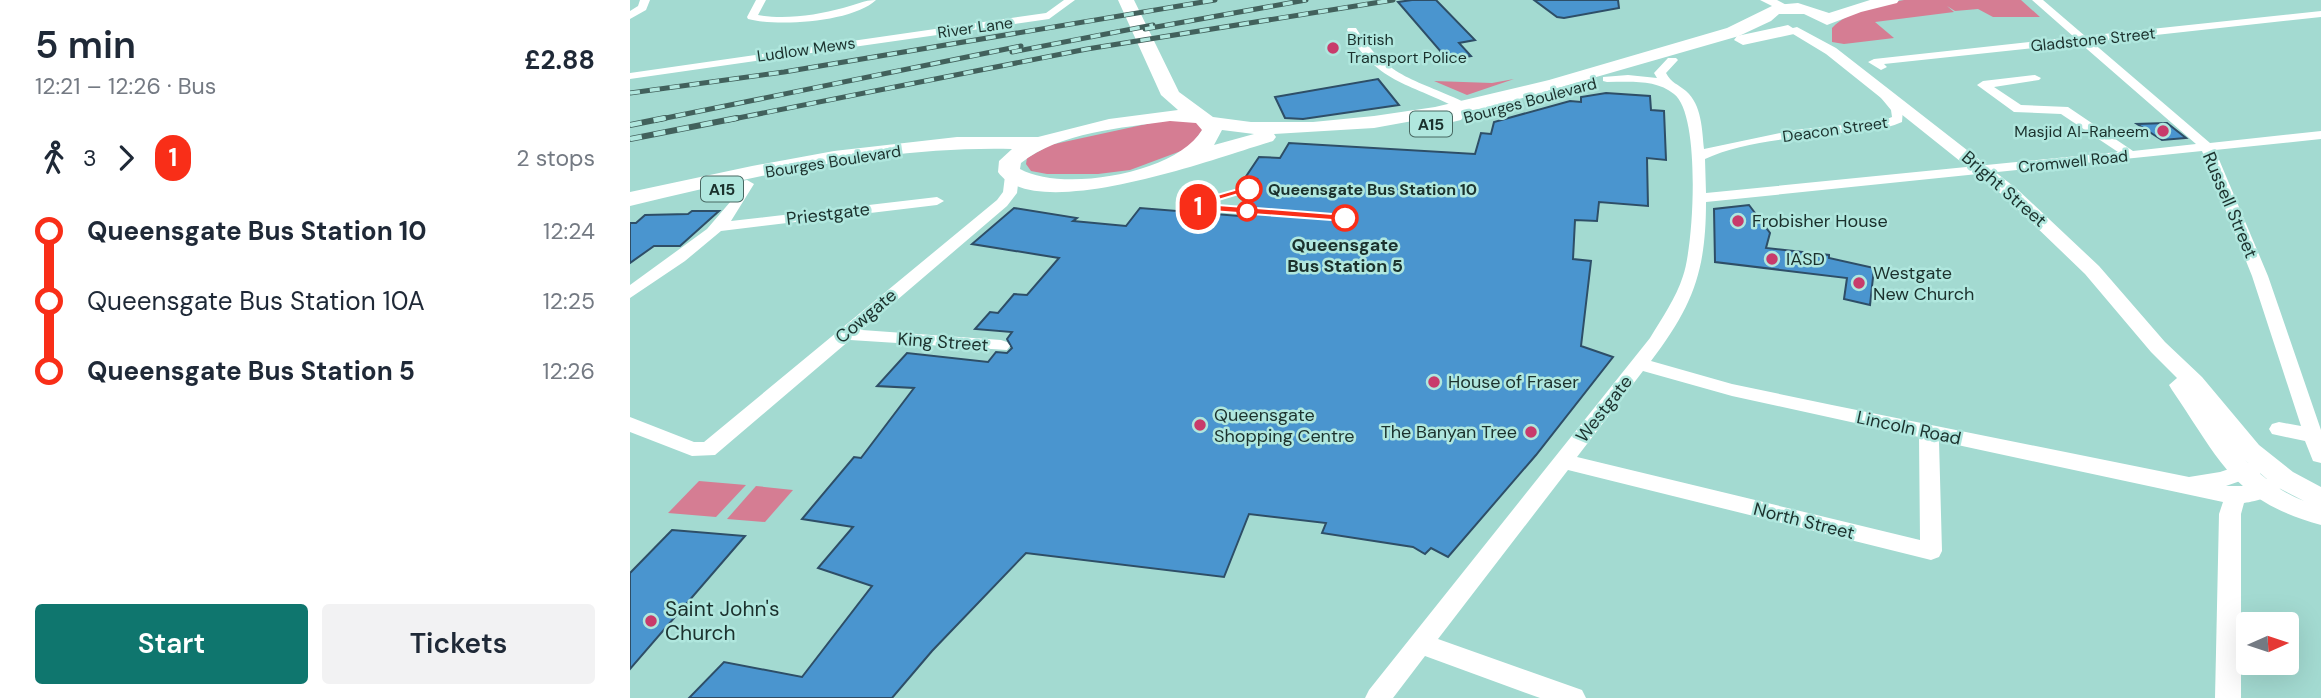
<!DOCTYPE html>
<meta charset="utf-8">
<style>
:root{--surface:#fff;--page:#f2f2f3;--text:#1f2937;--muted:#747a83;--accent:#0f766e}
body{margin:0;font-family:"DM Sans",sans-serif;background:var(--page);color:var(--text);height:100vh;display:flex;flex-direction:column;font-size:26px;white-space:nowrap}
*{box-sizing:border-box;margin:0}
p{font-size:23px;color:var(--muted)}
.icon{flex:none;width:38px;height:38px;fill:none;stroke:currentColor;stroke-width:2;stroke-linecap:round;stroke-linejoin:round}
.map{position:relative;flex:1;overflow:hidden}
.drawer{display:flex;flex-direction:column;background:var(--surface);width:630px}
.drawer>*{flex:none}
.badge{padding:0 14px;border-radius:23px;font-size:24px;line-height:46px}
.needle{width:46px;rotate:87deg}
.tools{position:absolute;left:1606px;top:612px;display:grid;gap:14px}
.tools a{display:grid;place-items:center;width:63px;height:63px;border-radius:7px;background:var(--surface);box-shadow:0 7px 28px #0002;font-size:35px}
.map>.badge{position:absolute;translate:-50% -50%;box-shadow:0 0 0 4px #fff}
.legs{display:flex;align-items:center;gap:10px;height:77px;padding:0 35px;font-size:23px}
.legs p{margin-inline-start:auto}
.head{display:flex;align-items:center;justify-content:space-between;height:119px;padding:0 35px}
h1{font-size:38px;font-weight:600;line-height:52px}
.action{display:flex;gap:14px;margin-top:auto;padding:14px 35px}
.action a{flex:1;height:80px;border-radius:7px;background:var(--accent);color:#fff;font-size:28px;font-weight:600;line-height:80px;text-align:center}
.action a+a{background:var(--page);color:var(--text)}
ul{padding:0 35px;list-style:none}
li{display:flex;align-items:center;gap:24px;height:70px;font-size:26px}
li i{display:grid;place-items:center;width:10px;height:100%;margin:0 9px;background:currentColor}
li i::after{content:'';width:18px;height:18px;margin:-9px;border:5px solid;border-radius:50%;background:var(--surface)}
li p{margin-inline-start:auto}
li:first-child i{background:linear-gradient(#0000 50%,currentColor 0)}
li:last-child i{background:linear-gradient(currentColor 50%,#0000 0)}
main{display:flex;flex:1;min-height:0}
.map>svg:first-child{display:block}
.green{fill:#d57d93}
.building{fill:#4a95cf;stroke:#2e4e67;stroke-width:2}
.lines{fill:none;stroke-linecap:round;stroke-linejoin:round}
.minor{fill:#fff;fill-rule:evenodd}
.tertiary{fill:#fff;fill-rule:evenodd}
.primary{fill:#fff;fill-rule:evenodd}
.rail-far1-casing{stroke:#42615c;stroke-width:5}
.rail-casing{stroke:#42615c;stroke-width:6}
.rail-far1{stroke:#b0e7de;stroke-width:3.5;stroke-dasharray:10;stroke-linecap:butt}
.rail{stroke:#b0e7de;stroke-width:4.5;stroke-dasharray:12;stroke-linecap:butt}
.line-1{fill:#f92e18;stroke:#fff;stroke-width:2}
.poi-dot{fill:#c83b6b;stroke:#b0e7de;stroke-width:2.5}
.stop-1-dot{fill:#fff;stroke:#f92e18;stroke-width:3.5}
.labels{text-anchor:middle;stroke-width:5;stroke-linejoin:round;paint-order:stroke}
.far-street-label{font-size:16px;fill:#1b312d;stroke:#b0e7de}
.far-poi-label{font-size:16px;fill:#1b312d;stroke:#b0e7de;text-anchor:start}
.shield{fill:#b0e7de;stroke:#486862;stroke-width:2}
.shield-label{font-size:16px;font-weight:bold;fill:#1b312d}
.far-stop-label{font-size:16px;font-weight:bold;fill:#1b312d;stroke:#b0e7de;text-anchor:start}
.street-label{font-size:18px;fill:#1b312d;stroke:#b0e7de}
.poi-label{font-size:18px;fill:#1b312d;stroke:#b0e7de;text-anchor:start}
.stop-label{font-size:18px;font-weight:bold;fill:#1b312d;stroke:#b0e7de}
.near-poi-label{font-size:21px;fill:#1b312d;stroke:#b0e7de;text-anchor:start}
</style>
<main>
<section class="drawer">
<div class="head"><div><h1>5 min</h1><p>12:21 – 12:26 · Bus</p></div><b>£2.88</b></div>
<div class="legs"><svg class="icon" aria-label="walk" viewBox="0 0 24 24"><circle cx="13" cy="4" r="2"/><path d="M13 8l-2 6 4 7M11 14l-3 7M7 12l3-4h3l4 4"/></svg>3<svg class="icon" aria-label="forward" viewBox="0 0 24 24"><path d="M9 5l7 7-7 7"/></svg><b class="badge" style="background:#f92e18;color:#fff">1</b><p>2 stops</p></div>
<ul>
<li><i style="color:#f92e18"></i><b>Queensgate Bus Station 10</b><p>12:24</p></li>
<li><i style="color:#f92e18"></i><span>Queensgate Bus Station 10A</span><p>12:25</p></li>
<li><i style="color:#f92e18"></i><b>Queensgate Bus Station 5</b><p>12:26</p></li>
</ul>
<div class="action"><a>Start</a><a>Tickets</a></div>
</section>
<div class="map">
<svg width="1691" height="698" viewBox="0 0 1691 698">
<rect width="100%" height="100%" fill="#a3dad1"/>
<g class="green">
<path d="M1274 0H1391L1410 17H1363L1348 9 1325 11 1317 6 1324 12 1245 22 1264 38 1214 44 1202 42V28C1221 9 1248 6 1274 0Z"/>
<polygon points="884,79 837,95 804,81 862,83"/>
<polygon points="535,120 567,121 573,129 559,148 500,170 468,174 417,174 401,171 396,164 397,158 420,145"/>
<polygon points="69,481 116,485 86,517 38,513"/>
<polygon points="126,486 163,490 135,522 97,519"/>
</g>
<g class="building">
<polygon points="782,0 806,0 845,40 829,43 841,56 818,60 768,2"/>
<polygon points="904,0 988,0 989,8 934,18 927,17"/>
<polygon points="748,79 769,105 673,119 655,118 645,97"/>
<polygon points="976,93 1020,96 1021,110 1034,111 1036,160 1017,158 1018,206 969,202 967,221 945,220 943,259 961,261 951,346 983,357 906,455 818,557 801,548 795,554 783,547 692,533 696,523 619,514 594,577 396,553 302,651 262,698 59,698 94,662 172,677 242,586 188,568 223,527 172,519 224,457 231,458 284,388 247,386 277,353 358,362 366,352 377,353 382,348 377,339 382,332 345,329 360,312 368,313 384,294 397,295 429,258 342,244 384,208 447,218 443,221 496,226 510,208 609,216 627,179 615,178 629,157 650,158 659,143 845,154 851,133 861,134 864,122 940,101 951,102 951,97"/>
<polygon points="1537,123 1556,138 1532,140 1507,124"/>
<polygon points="1119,205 1140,233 1136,248 1199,255 1199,258 1244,268 1240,305 1214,299 1217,278 1085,262 1084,209"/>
<polygon points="62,211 89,211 50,246 24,246 0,263 0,223 6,223 15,215 58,214"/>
<polygon points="42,530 115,536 0,669 0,573"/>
</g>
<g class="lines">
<g class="minor">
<polygon points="10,0 20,0 16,10 0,19 0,11 8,6"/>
<path d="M126 0H136L128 15C155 20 187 15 213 8 225 5 234 0 246 0 223 22 148 27 118 19L117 17Z"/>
<polygon points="434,0 445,0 419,19 0,79 0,73 416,13"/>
<path d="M1402 0H1413L1455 36 1691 11V17L1462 42 1580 143 1691 131V139L1585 150 1638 276 1691 430V463L1683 461 1675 441 1642 434 1639 429 1642 424 1649 422 1671 426 1622 276 1572 151 1076 202C1076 271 1063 306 1021 361L1102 384 1202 405 1559 477 1590 472 1623 461 1630 464 1633 469 1630 474 1596 486H1619L1642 477 1649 479 1652 485C1646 497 1627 501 1614 503L1611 514V698H1585L1589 514 1593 502 1309 441 1312 551 1309 557 1301 560 938 470 808 639 952 690 956 698H910L795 656 763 698H735L739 690 1020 338C1032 318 1046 298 1053 276 1064 245 1071 114 1044 94 1026 79 999 82 977 82L973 81V77L998 75 1027 78 1024 73 1038 58H1046L1048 60 1036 73C1041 83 1048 84 1056 91 1072 105 1072 130 1074 149L1164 130 1252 121 1262 117 1261 110 1247 93 1253 89 1257 90 1273 109 1272 122C1252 131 1231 131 1209 133 1170 137 1110 142 1075 159L1076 193 1488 152 1431 114 1384 112 1347 85 1353 81 1405 75 1411 78 1409 80 1364 87 1391 105 1438 107 1503 151 1566 144 1450 43 1254 64 1257 67 1251 70 1238 62 1244 59 1444 37ZM1013 371 1102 396 1289 437 1290 540 947 457Z"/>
<path d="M718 28H726C758 80 788 79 838 104L840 107 831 120 814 124V118L823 114 827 108C779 83 745 82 717 30Z"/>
<polygon points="382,172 389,176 387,193 377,206 232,330 371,340 377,342 380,346 377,350 220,340 85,455 62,456 0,432 0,417 64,442 74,442 367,200 373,192 375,176"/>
<polygon points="117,180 124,184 101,221 307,197 314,201 307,205 91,231 55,261 0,298 0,285 77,229 101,201 112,181"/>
</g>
<g class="tertiary">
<polygon points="1130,0 1147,0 1162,8 1152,11"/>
<path d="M1167 27 1206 48 1387 189 1469 266 1535 342 1572 377 1629 445 1663 472 1691 487V525C1603 501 1590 460 1542 390L1539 385 1547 378 1521 352 1455 274 1375 197 1196 54 1163 34V28ZM1615 460 1645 486 1674 501C1650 492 1633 477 1615 460Z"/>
</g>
<g class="primary">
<path d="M488 0H504L549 92 583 117 621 122H683L744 116 805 107 919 80 1097 28 1144 5 1168 3 1199 13 1240 0H1269L1267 3 1231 12 1197 25 1174 14H1149L1141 21 1109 36 865 106 744 128 644 134 646 137 643 141C592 156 406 226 368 172L369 161 382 149C254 146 124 176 0 206V192L122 166 204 151 327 137H408L479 119 548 110 531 95ZM540 121 566 123 572 130C547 173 433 193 390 169L391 163C430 132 492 128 540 121ZM592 130 624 134 584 145Z"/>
<polygon points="1158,25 1166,30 1164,34 1113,45 1104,40 1107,36"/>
</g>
<defs>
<g id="rail-far1">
<polyline points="515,29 676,0"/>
<polyline points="382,52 523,25"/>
<polyline points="0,93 154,72 585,0"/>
<polyline points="26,120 391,46"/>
<polyline points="98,120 457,49 763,0"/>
</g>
<g id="rail">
<polyline points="0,125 35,118"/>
<polyline points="0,139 107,118"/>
</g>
</defs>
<use href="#rail-far1" class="rail-far1-casing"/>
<use href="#rail" class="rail-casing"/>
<use href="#rail-far1" class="rail-far1"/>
<use href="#rail" class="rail"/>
</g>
<polygon class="line-1" points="615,187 625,189 575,204 715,215 721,218 715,221 555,209 549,206"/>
<g class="poi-dot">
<circle cx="703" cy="48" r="7"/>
<circle cx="1533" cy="131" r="7"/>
<circle cx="1108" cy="221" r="7"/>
<circle cx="1142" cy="259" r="7"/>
<circle cx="1229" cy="283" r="7"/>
<circle cx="804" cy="382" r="7"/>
<circle cx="570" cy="425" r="7"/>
<circle cx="901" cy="432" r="7"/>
<circle cx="21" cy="621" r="7"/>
</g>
<g class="stop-1-dot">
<circle cx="619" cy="189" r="12"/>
<circle cx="617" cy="211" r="9"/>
<circle cx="715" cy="218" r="12"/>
</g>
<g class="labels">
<g class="far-street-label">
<text transform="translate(345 27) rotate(-8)" y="6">River Lane</text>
<text transform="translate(1463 39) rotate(-6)" y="6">Gladstone Street</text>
<text transform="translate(176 49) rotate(-8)" y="6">Ludlow Mews</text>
<text transform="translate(900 100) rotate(-15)" y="6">Bourges Boulevard</text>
<text transform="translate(1205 129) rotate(-8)" y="6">Deacon Street</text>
<text transform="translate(203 161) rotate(-9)" y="6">Bourges Boulevard</text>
<text transform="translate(1443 161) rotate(-6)" y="6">Cromwell Road</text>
</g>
<g class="far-poi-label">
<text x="717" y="45">British<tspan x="717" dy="18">Transport Police</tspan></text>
<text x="1519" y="137" text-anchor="end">Masjid Al-Raheem</text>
</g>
<g class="shield">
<rect x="780" y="111.5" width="42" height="25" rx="5"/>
<rect x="71" y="176.5" width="42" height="25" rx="5"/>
</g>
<g class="shield-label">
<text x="801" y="130">A15</text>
<text x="92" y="195">A15</text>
</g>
<g class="far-stop-label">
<text x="638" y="195">Queensgate Bus Station 10</text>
</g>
<g class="street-label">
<text transform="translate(1374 189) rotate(41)" y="6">Bright Street</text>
<text transform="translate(1600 205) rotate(67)" y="6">Russell Street</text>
<text transform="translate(198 214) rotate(-7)" y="6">Priestgate</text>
<text transform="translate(236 316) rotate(-40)" y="6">Cowgate</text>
<text transform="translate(313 342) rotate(4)" y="6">King Street</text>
<text transform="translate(974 409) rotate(-52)" y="6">Westgate</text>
<text transform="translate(1279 428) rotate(12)" y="6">Lincoln Road</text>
<text transform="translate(1174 521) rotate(14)" y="6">North Street</text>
</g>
<g class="poi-label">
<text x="1122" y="227">Frobisher House</text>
<text x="1156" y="265">IASD</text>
<text x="1243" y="279">Westgate<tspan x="1243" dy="21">New Church</tspan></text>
<text x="818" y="388">House of Fraser</text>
<text x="584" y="421">Queensgate<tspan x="584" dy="21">Shopping Centre</tspan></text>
<text x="887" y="438" text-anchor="end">The Banyan Tree</text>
</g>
<g class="stop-label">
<text x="715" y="251">Queensgate<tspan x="715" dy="21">Bus Station 5</tspan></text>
</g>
<g class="near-poi-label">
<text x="35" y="616">Saint John's<tspan x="35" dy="24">Church</tspan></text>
</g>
</g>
</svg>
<div class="tools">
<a><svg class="needle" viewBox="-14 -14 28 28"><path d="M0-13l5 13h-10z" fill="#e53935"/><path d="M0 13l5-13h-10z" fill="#747a83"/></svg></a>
</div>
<b class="badge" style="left:568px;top:207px;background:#f92e18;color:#fff">1</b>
</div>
</main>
